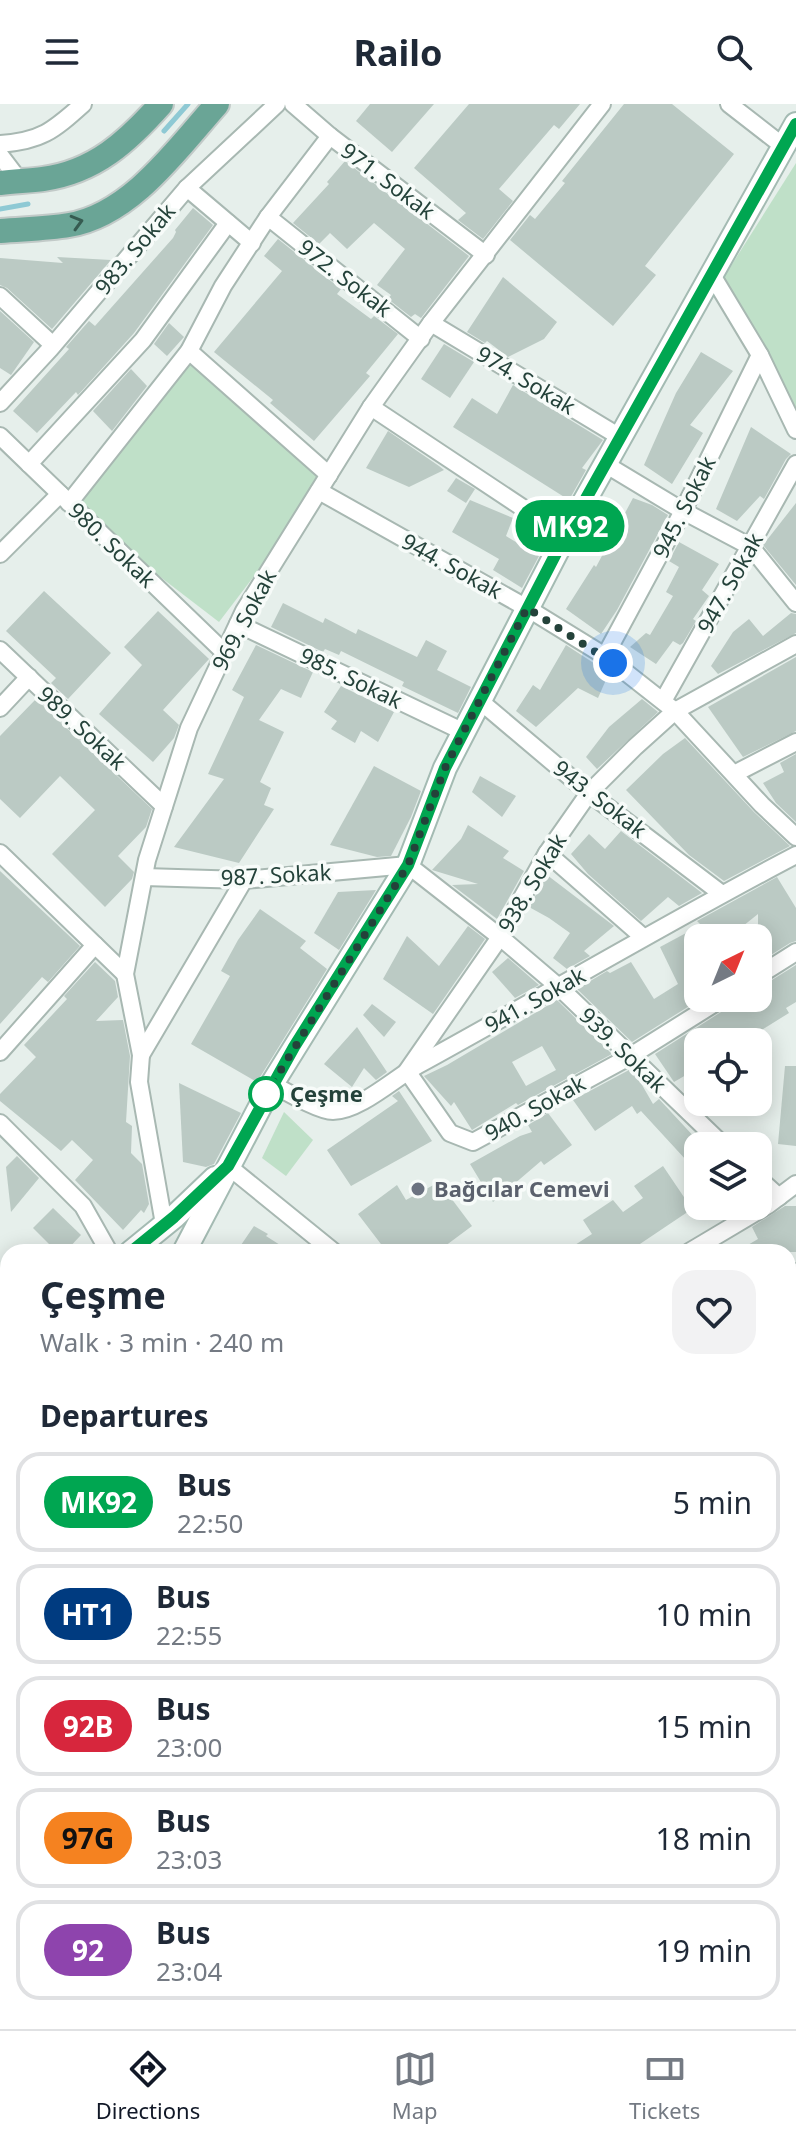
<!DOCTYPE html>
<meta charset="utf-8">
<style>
:root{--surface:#fff;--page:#f2f2f3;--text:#1f2937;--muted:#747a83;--line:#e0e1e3;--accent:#111827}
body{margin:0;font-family:"Noto Sans",sans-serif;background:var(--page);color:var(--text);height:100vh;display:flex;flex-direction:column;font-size:30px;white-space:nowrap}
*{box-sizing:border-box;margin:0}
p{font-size:26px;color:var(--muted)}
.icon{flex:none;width:44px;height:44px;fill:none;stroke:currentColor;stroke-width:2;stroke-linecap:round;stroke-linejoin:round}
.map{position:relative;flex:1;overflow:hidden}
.drawer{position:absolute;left:0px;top:1140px;width:796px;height:786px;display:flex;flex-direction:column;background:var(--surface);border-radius:24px 24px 0 0;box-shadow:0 4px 20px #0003}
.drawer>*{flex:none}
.badge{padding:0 16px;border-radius:26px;font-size:28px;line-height:52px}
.needle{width:52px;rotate:43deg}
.tools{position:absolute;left:684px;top:820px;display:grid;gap:16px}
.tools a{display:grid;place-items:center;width:88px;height:88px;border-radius:16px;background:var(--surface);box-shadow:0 4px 20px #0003;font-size:40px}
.you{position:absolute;width:40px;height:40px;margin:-20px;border:6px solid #fff;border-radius:50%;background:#1a73e8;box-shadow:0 0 0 12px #1a73e833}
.map>.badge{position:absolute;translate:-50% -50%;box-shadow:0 0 0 4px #fff}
h2{padding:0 40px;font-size:30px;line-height:72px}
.round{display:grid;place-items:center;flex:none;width:84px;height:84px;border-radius:24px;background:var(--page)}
.head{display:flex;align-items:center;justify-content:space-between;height:136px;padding:0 40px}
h1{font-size:38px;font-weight:700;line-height:60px}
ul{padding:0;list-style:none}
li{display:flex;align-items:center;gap:24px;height:100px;margin:0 16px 12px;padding:0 24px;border:4px solid var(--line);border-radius:24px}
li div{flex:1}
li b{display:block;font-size:30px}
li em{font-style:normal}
li .badge{min-width:88px;font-weight:700;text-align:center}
header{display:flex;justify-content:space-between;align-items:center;height:104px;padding:0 40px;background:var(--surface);font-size:36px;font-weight:700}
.tab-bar{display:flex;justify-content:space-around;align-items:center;height:112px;border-top:2px solid var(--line);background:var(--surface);font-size:22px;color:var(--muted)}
.tab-bar a{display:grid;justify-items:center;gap:4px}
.tab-bar .active{color:var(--accent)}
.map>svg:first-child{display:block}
.built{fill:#d4dfda}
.green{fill:#bfe0c8}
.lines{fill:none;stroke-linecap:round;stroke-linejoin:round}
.stream{stroke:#8ec9d4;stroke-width:5}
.building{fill:#bbcac4;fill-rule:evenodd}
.street-casing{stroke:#a8b8b2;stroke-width:20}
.secondary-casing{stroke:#a4bbb3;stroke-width:26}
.primary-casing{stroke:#c2cac8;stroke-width:28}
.street{stroke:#fff;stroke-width:16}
.secondary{stroke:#fff;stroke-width:22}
.primary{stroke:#6aa596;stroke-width:24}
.oneway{stroke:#365b51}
.line-casing{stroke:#fff;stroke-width:18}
.line{stroke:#00a651;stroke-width:12}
.walk{stroke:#24423a;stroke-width:8;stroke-dasharray:0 14.4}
.stop-dot{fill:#fff;stroke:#00a651;stroke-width:4}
.worship-dot{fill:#6b7280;stroke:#f7fbf9;stroke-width:3}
.labels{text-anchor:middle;stroke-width:7;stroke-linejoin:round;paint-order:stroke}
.street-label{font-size:22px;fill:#24423a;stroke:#f7fbf9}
.stop-label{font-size:22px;font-weight:bold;fill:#24423a;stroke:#f7fbf9;text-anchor:start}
.worship-label{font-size:22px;font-weight:bold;fill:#5b616d;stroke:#f7fbf9;text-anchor:start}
</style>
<header><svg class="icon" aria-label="menu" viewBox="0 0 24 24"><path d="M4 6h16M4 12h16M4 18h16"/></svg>Railo<svg class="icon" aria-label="search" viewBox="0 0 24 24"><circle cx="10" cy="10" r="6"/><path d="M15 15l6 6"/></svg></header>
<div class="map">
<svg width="796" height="1925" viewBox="0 0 796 1925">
<rect width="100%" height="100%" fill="#e6efeb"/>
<polygon class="built" points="796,1245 796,1368 788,1360 788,1250"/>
<g class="green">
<polygon points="796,59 796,304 724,173"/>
<polygon points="181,247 335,366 219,518 64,399"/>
<polygon points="284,1008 313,1036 286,1072 262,1054"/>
</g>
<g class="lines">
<g class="stream">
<polyline points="164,27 188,0"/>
<polyline points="0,105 28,100"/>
</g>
</g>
<g class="building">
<polygon points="370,0 434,0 392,48 356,17"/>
<polygon points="469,0 580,0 559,25 554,21 499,85 513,97 483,135 458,116 466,109 414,64"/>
<polygon points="624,0 672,0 734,50 645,162 656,171 613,222 510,136 530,111 535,115 565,79 562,77"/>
<polygon points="345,57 469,152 421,214 415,210 411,213 388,195 391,191 377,181 405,145 374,119 347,145 330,129 319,140 293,119 329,80 327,78"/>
<polygon points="193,104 213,121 134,229 78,291 76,288 37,329 13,307 69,245 66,243 89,217 95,222 173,134 176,128 175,126"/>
<polygon points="278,135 341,185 337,190 371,215 374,212 398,230 366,269 370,272 314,337 270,299 273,296 214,248 282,167 264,152"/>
<polygon points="57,153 111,156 52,225 7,184 0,181 0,154 63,159"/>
<polygon points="503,173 557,218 544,235 508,253 487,237 485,239 467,228"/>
<polygon points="0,207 34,238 11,271 0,264"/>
<polygon points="169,219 184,233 167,252 154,240"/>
<polygon points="444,240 474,258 450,294 421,275"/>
<polygon points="701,248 733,267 690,321 703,329 672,380 644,361 676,289"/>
<polygon points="131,265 147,282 112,327 93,307"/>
<polygon points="513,281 603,336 582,364 586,366 569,396 453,323 472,294 497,310"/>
<polygon points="751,323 791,350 786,355 764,395 760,392 737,417 716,405"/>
<polygon points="388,327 439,362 444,366 409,383 366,364"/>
<polygon points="456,374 475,385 466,399 447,387"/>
<polygon points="633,394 652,401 668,411 617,506 601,530 566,505 594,461 596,463"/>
<polygon points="470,396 513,414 506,432 539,452 522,484 493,466 499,455 452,428"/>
<polygon points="796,399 796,481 763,441"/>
<polygon points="679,438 719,460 702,486 709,492 693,515 696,517 683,539 680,541 673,537 656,560 630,543 646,529 650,531 673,492 666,488 679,463 669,457"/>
<polygon points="44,487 111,549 68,595 51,579 56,574 6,527"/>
<polygon points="283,499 323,519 325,514 356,530 358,525 417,553 426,536 447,547 437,566 471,583 458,609 402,582 404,578 341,547 339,551 325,545 323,548 271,523"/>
<polygon points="158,507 209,555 163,606 179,621 174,634 153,658 99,610 142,561 124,543"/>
<polygon points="791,509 796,510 796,529 718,570 711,562 733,528 749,515 763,532"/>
<polygon points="256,541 313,568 301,594 281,585 259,616 284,628 260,678 271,684 264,701 274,705 239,759 174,743 224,675 208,670 244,593 232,586"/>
<polygon points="566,541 609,569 598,594 578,584 536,623 516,607 533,581 540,586"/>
<polygon points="796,553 796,627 743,653 708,603"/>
<polygon points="341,582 394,608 378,638 361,627 355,639 331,625 337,617 324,608"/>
<polygon points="36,595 152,705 146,723 118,752 134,768 132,775 105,803 52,750 95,706 60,672 20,714 0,695 0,632"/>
<polygon points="642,595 658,608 597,665 586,653 609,623"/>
<polygon points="685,634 754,708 790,742 724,777 689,751 626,686 663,650"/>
<polygon points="796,650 796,718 776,699 763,679 784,668 780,659"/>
<polygon points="374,662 421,687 411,713 391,752 377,753 330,741"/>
<polygon points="480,672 516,692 502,713 472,688"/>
<polygon points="468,721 509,747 503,754 524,767 497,815 452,781 478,780 432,766 461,735"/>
<polygon points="621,727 702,789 679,802 668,793 641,817 588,770 571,750 589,730 605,745"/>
<polygon points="0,767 80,842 48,878 42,873 0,920"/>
<polygon points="547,771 614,822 584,847 590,852 567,865 553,854 570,829 549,814 529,803"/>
<polygon points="777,773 796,804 796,837 790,839 758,859 758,810 728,834 698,834 698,894 702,894 632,938 577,885 607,867 610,869 631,858 654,895 678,880 660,843 701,821 697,817"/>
<polygon points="376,786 339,846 314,829 338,788"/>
<polygon points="260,805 306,837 300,844 327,865 257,978 191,940 230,872 221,867 238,836"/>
<polygon points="468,822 485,835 433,910 383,875 407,832 439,862"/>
<polygon points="508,854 539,881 515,894 492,868"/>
<polygon points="95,858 115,877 118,893 96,917 123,916 130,952 126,1018 132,1022 131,1049 142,1060 149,1100 144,1109 141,1106 123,1126 75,1076 93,1056 72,1036 61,1047 0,997 0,990 36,953 24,941 67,895 64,892"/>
<polygon points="796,861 796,898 786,904 789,909 742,938 698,938 698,964 674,978 655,950 729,903 734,894 758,894 758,883 764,881"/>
<path d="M557 896 612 950 518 1001 516 999 472 1026 454 998 451 1002 424 972 447 961ZM542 942 556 966 526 982 512 958Z"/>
<polygon points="372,900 396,918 384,933 363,911"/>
<polygon points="357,923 387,968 376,976 364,964 352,983 324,960"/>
<polygon points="785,962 796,962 796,1042 778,1040"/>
<polygon points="629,966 638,974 653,1000 659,995 698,1037 698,1069 641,1007 637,1010 632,1002 595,1027 573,996"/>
<polygon points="179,979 241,1009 214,1060 206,1063 183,1058"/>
<polygon points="399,987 432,1037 351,1082 327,1046 398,997 392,992"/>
<polygon points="548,1009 572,1041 544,1061 541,1057 493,1098 470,1060 520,1032 532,1028 528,1021"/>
<polygon points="17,1052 39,1074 11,1108 6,1063"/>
<polygon points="663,1062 692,1105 628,1148 564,1148 592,1130 583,1116 613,1096 623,1108 643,1094 634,1082"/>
<polygon points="439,1078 472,1122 437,1148 387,1148 358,1110 397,1081 406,1096"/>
<polygon points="785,1102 796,1102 796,1148 736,1148 758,1135 752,1123"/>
<polygon points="53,1104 81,1131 67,1146 52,1143 33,1124"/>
<polygon points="254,1122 268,1130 266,1132 291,1148 251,1148 241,1141"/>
</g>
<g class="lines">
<defs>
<g id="street">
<polyline points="293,0 330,32 486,151"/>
<polyline points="729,0 783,42"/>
<path d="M0 40C41 37 53 27 83 0"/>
<polyline points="0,51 19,76"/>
<polyline points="187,84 252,139"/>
<polyline points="268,113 421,235"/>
<polyline points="712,171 760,251 796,326"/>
<polyline points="0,192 53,241"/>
<polyline points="431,219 620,333"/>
<polyline points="189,247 329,371"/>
<polyline points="0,299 50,245 187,84 277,0"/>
<polyline points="371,303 565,432"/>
<polyline points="0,332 225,549"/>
<polyline points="29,360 143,236 228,119"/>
<polyline points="605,360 683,407 751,443 796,499"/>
<polyline points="319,387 527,504 605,552 675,607 762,701 796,733"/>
<polyline points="69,399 189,247 223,182 268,113 330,32"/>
<polyline points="0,450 60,390"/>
<polyline points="238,520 464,628"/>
<polyline points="0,546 164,702"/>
<polyline points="605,552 683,407 760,251"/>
<polyline points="480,597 589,689 722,790"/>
<polyline points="663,597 796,360"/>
<polyline points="0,604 29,573"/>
<polyline points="734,670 796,638"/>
<polyline points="0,749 125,870"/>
<polyline points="547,749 643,833"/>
<polyline points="144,773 244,776 408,761 500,833 560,884 724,1042"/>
<polyline points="758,872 796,848"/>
<polyline points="723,894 629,953 473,1038 450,1029 407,967 500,833 547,749 589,689 635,643 675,607 796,540"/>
<polyline points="0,948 95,841"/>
<polyline points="141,951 244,776"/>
<path d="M272 980C285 987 319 1007 333 1007 359 1007 395 974 418 961 544 892 668 818 796 751"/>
<polyline points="0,1019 83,1102 109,1148"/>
<polyline points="228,1062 334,1148"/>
<polyline points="758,1074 779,1093"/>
<polyline points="164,1120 139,978 141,951 125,870 147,756 189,624 244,507 371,303 431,219 602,0"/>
<polyline points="689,1148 768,1101 796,1080"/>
<polyline points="788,1173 796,1168"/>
<polyline points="788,1232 796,1228"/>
<polyline points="788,1403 796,1399"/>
<polyline points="0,1502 8,1507"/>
<polyline points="788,1529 796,1524"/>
<polyline points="788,1600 796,1595"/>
<polyline points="788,1617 796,1626"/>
<polyline points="788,1734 796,1728"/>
<polyline points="445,1918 451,1925"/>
<polyline points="655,1918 660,1925"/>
<polyline points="151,1925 159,1918"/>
</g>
<g id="secondary">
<polyline points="131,1148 174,1113 215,1074"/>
<polyline points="184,1148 272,980 408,761 445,664 565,432 796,20"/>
<polyline points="0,1229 8,1224"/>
<polyline points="0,1255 8,1249"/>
<polyline points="0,1683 8,1633"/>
<polyline points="0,1876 8,1884"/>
<polyline points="41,1918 48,1925"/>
</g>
<g id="primary">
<path d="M0 79C14 77 29 77 43 75 95 68 128 37 161 0"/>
<path d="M0 127C23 125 46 125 69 121 131 111 178 44 217 0"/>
</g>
</defs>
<use href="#street" class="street-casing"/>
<use href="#secondary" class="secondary-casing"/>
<use href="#primary" class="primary-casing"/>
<use href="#street" class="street"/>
<use href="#secondary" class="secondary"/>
<use href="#primary" class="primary"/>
</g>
<defs><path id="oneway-chevron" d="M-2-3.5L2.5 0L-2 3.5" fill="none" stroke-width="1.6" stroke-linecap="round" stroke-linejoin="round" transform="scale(2)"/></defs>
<use class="oneway" href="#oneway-chevron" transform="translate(77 118) rotate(-16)"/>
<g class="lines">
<defs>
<polyline id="line" points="131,1148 174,1113 228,1062 294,943 408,761 445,664 565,432 796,20"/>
</defs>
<use href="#line" class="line-casing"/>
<use href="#line" class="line"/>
<polyline class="walk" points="266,990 408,761 445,664 527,504 613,559"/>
</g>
<circle class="stop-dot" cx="266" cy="990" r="16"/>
<circle class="worship-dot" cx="418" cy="1085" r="8"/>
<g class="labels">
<g class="street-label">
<text transform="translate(388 77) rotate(37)" y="8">971. Sokak</text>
<text transform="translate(135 145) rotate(-50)" y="8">983. Sokak</text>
<text transform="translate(345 174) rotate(38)" y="8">972. Sokak</text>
<text transform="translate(526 276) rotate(31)" y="8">974. Sokak</text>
<text transform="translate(684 403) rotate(-63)" y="8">945. Sokak</text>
<text transform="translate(112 441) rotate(44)" y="8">980. Sokak</text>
<text transform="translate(452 462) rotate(29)" y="8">944. Sokak</text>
<text transform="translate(730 479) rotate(-61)" y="8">947. Sokak</text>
<text transform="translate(244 516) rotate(-62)" y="8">969. Sokak</text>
<text transform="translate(351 574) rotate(26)" y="8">985. Sokak</text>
<text transform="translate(82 624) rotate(43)" y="8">989. Sokak</text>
<text transform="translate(600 695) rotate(38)" y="8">943. Sokak</text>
<text transform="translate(276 771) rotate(-3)" y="8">987. Sokak</text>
<text transform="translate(532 779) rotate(-59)" y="8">938. Sokak</text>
<text transform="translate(535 896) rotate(-29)" y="8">941. Sokak</text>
<text transform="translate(623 946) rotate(44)" y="8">939. Sokak</text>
<text transform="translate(535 1004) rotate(-29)" y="8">940. Sokak</text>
</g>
<g class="stop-label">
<text x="290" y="998">Çeşme</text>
</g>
<g class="worship-label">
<text x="434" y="1093">Bağcılar Cemevi</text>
</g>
</g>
</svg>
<div class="tools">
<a><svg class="needle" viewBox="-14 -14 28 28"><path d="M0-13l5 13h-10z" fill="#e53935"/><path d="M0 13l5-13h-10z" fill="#747a83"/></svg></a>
<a><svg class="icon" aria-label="locate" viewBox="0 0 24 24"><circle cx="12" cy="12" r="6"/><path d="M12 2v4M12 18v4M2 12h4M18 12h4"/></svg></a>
<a><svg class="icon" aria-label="layers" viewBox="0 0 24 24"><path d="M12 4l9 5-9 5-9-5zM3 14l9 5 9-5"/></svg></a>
</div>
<div class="you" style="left:613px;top:559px"></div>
<b class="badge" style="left:570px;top:422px;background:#00a651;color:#fff">MK92</b>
<section class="drawer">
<div class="head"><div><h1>Çeşme</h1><p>Walk · 3 min · 240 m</p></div><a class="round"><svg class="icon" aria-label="heart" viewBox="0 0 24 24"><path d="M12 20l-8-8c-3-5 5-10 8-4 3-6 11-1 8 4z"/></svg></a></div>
<h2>Departures</h2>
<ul>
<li><span class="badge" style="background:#00a651;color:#fff">MK92</span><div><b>Bus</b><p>22:50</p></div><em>5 min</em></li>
<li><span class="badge" style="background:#003b80;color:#fff">HT1</span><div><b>Bus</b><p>22:55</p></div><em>10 min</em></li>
<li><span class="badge" style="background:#d7263d;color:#fff">92B</span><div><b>Bus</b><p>23:00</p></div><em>15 min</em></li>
<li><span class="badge" style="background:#f58220;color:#111">97G</span><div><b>Bus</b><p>23:03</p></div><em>18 min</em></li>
<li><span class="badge" style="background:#8e44ad;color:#fff">92</span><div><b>Bus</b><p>23:04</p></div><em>19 min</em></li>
</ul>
</section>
</div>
<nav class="tab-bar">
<a class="active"><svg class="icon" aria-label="directions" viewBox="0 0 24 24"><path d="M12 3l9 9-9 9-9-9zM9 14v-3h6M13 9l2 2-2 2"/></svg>Directions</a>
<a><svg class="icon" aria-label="map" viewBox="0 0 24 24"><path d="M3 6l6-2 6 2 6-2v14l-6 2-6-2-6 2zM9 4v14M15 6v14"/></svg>Map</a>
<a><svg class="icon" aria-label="tickets" viewBox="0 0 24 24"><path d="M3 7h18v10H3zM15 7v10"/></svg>Tickets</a>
</nav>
